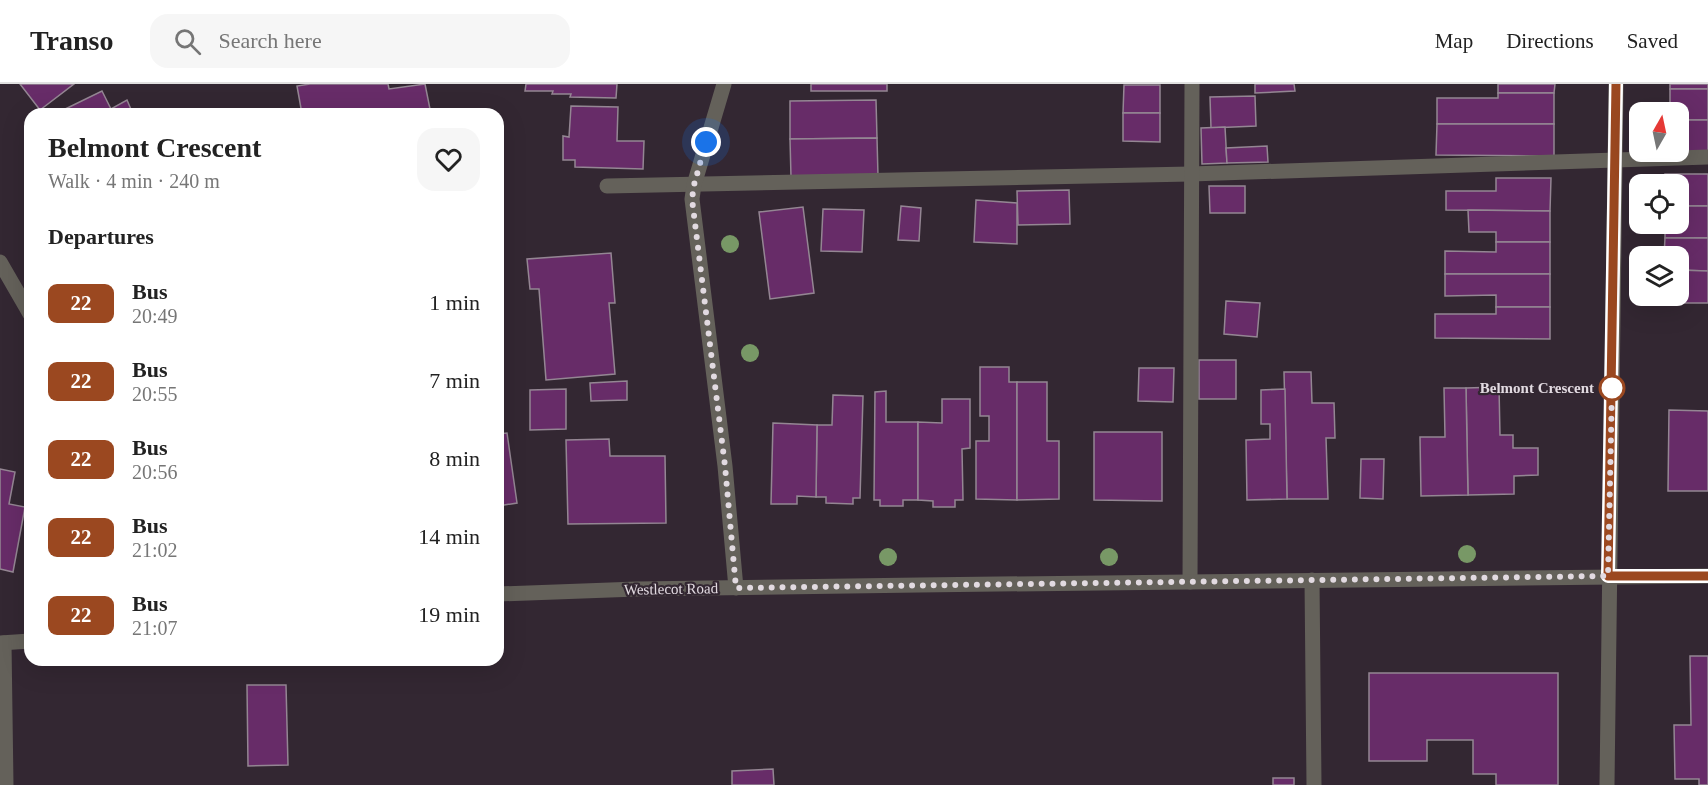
<!DOCTYPE html>
<meta charset="utf-8">
<style>
:root{--surface:#fff;--page:#f6f6f6;--text:#222;--muted:#767676;--line:#e0e0e0}
body{margin:0;font-family:Georgia,serif;background:var(--page);color:var(--text);height:100vh;display:flex;flex-direction:column;font-size:22px;white-space:nowrap}
*{box-sizing:border-box;margin:0}
p{font-size:20px;color:var(--muted)}
.icon{flex:none;width:33px;height:33px;fill:none;stroke:currentColor;stroke-width:2;stroke-linecap:round;stroke-linejoin:round}
.map{position:relative;flex:1;overflow:hidden}
.drawer{position:absolute;left:24px;top:24px;width:480px;height:558px;display:flex;flex-direction:column;background:var(--surface);border-radius:18px;box-shadow:0 6px 24px #0002}
.drawer>*{flex:none}
.badge{padding:0 12px;border-radius:9px;font-size:21px;line-height:39px}
.needle{width:39px;rotate:9deg}
.controls{position:absolute;left:1629px;top:18px;display:grid;gap:12px}
.controls a{display:grid;place-items:center;width:60px;height:60px;border-radius:12px;background:var(--surface);box-shadow:0 6px 24px #0002;font-size:30px}
.you{position:absolute;width:30px;height:30px;margin:-15px;border:4px solid #fff;border-radius:50%;background:#1a73e8;box-shadow:0 0 0 9px #1a73e833}
.map>.badge{position:absolute;translate:-50% -50%;box-shadow:0 0 0 3px #fff}
h2{padding:0 24px;font-size:22px;line-height:54px}
.round{display:grid;place-items:center;flex:none;width:63px;height:63px;border-radius:18px;background:var(--page)}
.headline{display:flex;align-items:center;justify-content:space-between;height:102px;padding:0 24px}
h1{font-size:28px;font-weight:800;line-height:45px}
ul{padding:0;list-style:none}
li{display:flex;align-items:center;gap:18px;height:78px;padding:0 24px}
li div{flex:1}
li b{display:block;font-size:22px}
li em{font-style:normal}
li .badge{min-width:66px;font-weight:700;text-align:center}
header{display:flex;align-items:center;gap:36px;box-sizing:border-box;height:84px;padding:0 30px;background:var(--surface);border-bottom:2px solid var(--line)}
header strong{font-size:28px}
nav{display:flex;gap:33px;margin-inline-start:auto;font-size:21px}
.search{width:420px;height:54px;background:var(--page);display:flex;align-items:center;gap:15px;box-sizing:border-box;padding:0 21px;border-radius:18px;color:var(--muted);font-size:22px}
.map>svg:first-child{display:block}
.building{fill:#672c68;stroke:#948693;stroke-width:1.5}
.lines{fill:none;stroke-linecap:round;stroke-linejoin:round}
.service{stroke:#64615a;stroke-width:15}
.minor{stroke:#64615a;stroke-width:15}
.tree{fill:#789866}
.line-casing{stroke:#fff;stroke-width:14}
.line{stroke:#9b4820;stroke-width:9}
.walk{stroke:#e2dae1;stroke-width:6;stroke-dasharray:0 10.8}
.stop-dot{fill:#fff;stroke:#9b4820;stroke-width:3}
.labels{text-anchor:middle;stroke-width:4.5;stroke-linejoin:round;paint-order:stroke}
.stop-label{font-size:15px;font-weight:bold;fill:#e2dae1;stroke:#332732;text-anchor:end}
.street-label{font-size:15px;fill:#e2dae1;stroke:#332732}
</style>
<header>
<strong>Transo</strong>
<div class="search"><svg class="icon" aria-label="search" viewBox="0 0 24 24"><circle cx="10" cy="10" r="6"/><path d="M15 15l6 6"/></svg>Search here</div>
<nav><a>Map</a><a>Directions</a><a>Saved</a></nav>
</header>
<div class="map">
<svg width="1708" height="701" viewBox="0 0 1708 701">
<rect width="100%" height="100%" fill="#332732"/>
<g class="building">
<polygon points="20,0 74,0 40,26"/>
<polygon points="310,0 388,0 389,5 425,0 431,30 302,30 297,2"/>
<polygon points="526,0 617,0 616,14 570,13 571,10 552,10 553,7 525,7"/>
<rect x="811" y="0" width="76" height="7"/>
<polygon points="1255,0 1294,0 1295,7 1255,9"/>
<polygon points="1498,0 1555,0 1554,9 1498,9"/>
<rect x="1670" y="0" width="38" height="5"/>
<polygon points="1124,1 1160,1 1160,29 1123,29"/>
<polygon points="1670,5 1708,5 1708,36 1678,36 1678,28 1670,28"/>
<polygon points="102,7 111,25 127,16 133,30 55,30"/>
<polygon points="1498,9 1554,9 1554,40 1437,40 1437,14 1498,14"/>
<polygon points="1255,12 1256,42 1211,44 1210,13"/>
<polygon points="876,16 877,54 790,55 790,17"/>
<polygon points="571,22 618,23 617,57 644,57 643,85 575,83 575,76 563,76 563,52 569,53"/>
<polygon points="1123,29 1160,29 1160,58 1123,57"/>
<polygon points="1678,36 1708,36 1708,71 1678,68"/>
<polygon points="1437,40 1554,40 1554,72 1436,71"/>
<polygon points="1225,43 1227,79 1202,80 1201,44"/>
<polygon points="877,54 878,92 791,93 790,55"/>
<polygon points="1267,62 1268,78 1227,79 1226,64"/>
<polygon points="1665,90 1708,90 1708,122 1678,122 1678,100 1665,100"/>
<polygon points="1496,94 1551,94 1550,127 1446,126 1446,107 1496,107"/>
<polygon points="1209,102 1245,102 1245,129 1210,129"/>
<polygon points="1069,106 1070,140 1018,141 1017,107"/>
<polygon points="976,116 1017,119 1017,160 974,158"/>
<polygon points="901,122 921,124 919,157 898,156"/>
<polygon points="1678,122 1708,122 1708,154 1665,154 1665,140 1678,140"/>
<polygon points="803,123 814,209 770,215 759,128"/>
<polygon points="823,125 864,126 862,168 821,167"/>
<polygon points="1468,126 1550,127 1550,158 1496,158 1496,148 1469,148"/>
<polygon points="1665,154 1708,154 1708,187 1678,186 1678,172 1664,172"/>
<polygon points="1496,158 1550,158 1550,190 1445,190 1445,167 1496,168"/>
<polygon points="611,169 615,219 609,219 615,290 546,296 539,205 530,205 527,175"/>
<polygon points="1678,186 1708,187 1708,219 1664,219 1664,212 1678,212"/>
<polygon points="1445,190 1550,190 1550,223 1496,223 1496,211 1445,212"/>
<polygon points="1226,217 1260,219 1257,253 1224,250"/>
<polygon points="1496,223 1550,223 1550,255 1435,254 1435,230 1496,230"/>
<rect x="1199" y="276" width="37" height="39"/>
<polygon points="980,283 1009,283 1009,298 1017,298 1017,416 976,415 976,357 989,357 989,332 980,332"/>
<polygon points="1139,284 1174,284 1173,318 1138,317"/>
<polygon points="1284,288 1311,288 1312,319 1334,319 1335,354 1326,354 1328,415 1287,415"/>
<polygon points="627,297 627,316 591,317 590,299"/>
<polygon points="1017,298 1047,298 1047,357 1059,357 1059,415 1017,416"/>
<polygon points="1499,303 1500,351 1513,351 1513,364 1538,364 1538,391 1514,392 1514,410 1468,411 1466,304"/>
<polygon points="1444,304 1466,304 1468,411 1421,412 1420,353 1445,353"/>
<polygon points="566,305 566,345 530,346 530,306"/>
<polygon points="1285,305 1287,415 1247,416 1246,356 1270,355 1270,340 1261,340 1261,306"/>
<polygon points="886,307 886,338 918,338 918,416 903,416 903,422 880,422 880,416 874,416 875,308"/>
<polygon points="833,311 863,312 860,414 853,414 853,420 826,419 826,413 816,413 817,341 832,341"/>
<polygon points="942,315 970,315 970,364 962,365 963,416 955,416 955,423 933,423 933,417 918,416 918,338 942,339"/>
<polygon points="1669,326 1708,327 1708,407 1668,407"/>
<polygon points="773,339 817,341 816,413 797,412 797,420 771,420"/>
<polygon points="1094,348 1162,348 1162,417 1094,416"/>
<polygon points="507,349 517,419 498,422 498,350"/>
<polygon points="609,355 610,372 665,372 666,439 568,440 566,356"/>
<polygon points="1361,375 1384,375 1383,415 1360,414"/>
<polygon points="0,385 15,388 9,420 25,423 13,488 0,485"/>
<polygon points="1690,572 1708,572 1708,701 1699,701 1699,695 1675,695 1674,641 1691,641"/>
<polygon points="1369,589 1558,589 1558,701 1496,701 1496,690 1473,690 1473,656 1427,656 1427,677 1369,677"/>
<polygon points="247,601 286,601 288,681 248,682"/>
<polygon points="773,685 774,701 732,701 732,687"/>
<rect x="1273" y="694" width="21" height="7"/>
</g>
<g class="lines">
<g class="service">
<polyline points="607,102 1191,90 1708,73"/>
<polyline points="1312,496 1314,701"/>
<polyline points="1190,498 1192,0"/>
</g>
<g class="minor">
<polyline points="724,0 694,101 692,115 725,382 736,504"/>
<polyline points="0,178 30,230"/>
<polyline points="498,510 637,505 919,501 1708,492"/>
<polyline points="0,559 30,557"/>
<polyline points="4,559 6,701"/>
<polyline points="1607,701 1616,0"/>
</g>
</g>
<g class="tree">
<circle cx="730" cy="160" r="9"/>
<circle cx="750" cy="269" r="9"/>
<circle cx="1467" cy="470" r="9"/>
<circle cx="888" cy="473" r="9"/>
<circle cx="1109" cy="473" r="9"/>
</g>
<g class="lines">
<defs>
<polyline id="line" points="1616,0 1608,492 1708,492"/>
</defs>
<use href="#line" class="line-casing"/>
<use href="#line" class="line"/>
<polyline class="walk" points="706,58 694,101 692,115 725,382 736,504 1608,492 1612,304"/>
</g>
<circle class="stop-dot" cx="1612" cy="304" r="12"/>
<g class="labels">
<g class="stop-label">
<text x="1594" y="309">Belmont Crescent</text>
</g>
<g class="street-label">
<text transform="translate(671 505) rotate(-1)" y="5">Westlecot Road</text>
</g>
</g>
</svg>
<div class="controls">
<a><svg class="needle" viewBox="-14 -14 28 28"><path d="M0-13l5 13h-10z" fill="#e53935"/><path d="M0 13l5-13h-10z" fill="#767676"/></svg></a>
<a><svg class="icon" aria-label="locate" viewBox="0 0 24 24"><circle cx="12" cy="12" r="6"/><path d="M12 2v4M12 18v4M2 12h4M18 12h4"/></svg></a>
<a><svg class="icon" aria-label="layers" viewBox="0 0 24 24"><path d="M12 4l9 5-9 5-9-5zM3 14l9 5 9-5"/></svg></a>
</div>
<div class="you" style="left:706px;top:58px"></div>
<section class="drawer">
<div class="headline"><div><h1>Belmont Crescent</h1><p>Walk · 4 min · 240 m</p></div><a class="round"><svg class="icon" aria-label="heart" viewBox="0 0 24 24"><path d="M12 20l-8-8c-3-5 5-10 8-4 3-6 11-1 8 4z"/></svg></a></div>
<h2>Departures</h2>
<ul>
<li><span class="badge" style="background:#9b4820;color:#fff">22</span><div><b>Bus</b><p>20:49</p></div><em>1 min</em></li>
<li><span class="badge" style="background:#9b4820;color:#fff">22</span><div><b>Bus</b><p>20:55</p></div><em>7 min</em></li>
<li><span class="badge" style="background:#9b4820;color:#fff">22</span><div><b>Bus</b><p>20:56</p></div><em>8 min</em></li>
<li><span class="badge" style="background:#9b4820;color:#fff">22</span><div><b>Bus</b><p>21:02</p></div><em>14 min</em></li>
<li><span class="badge" style="background:#9b4820;color:#fff">22</span><div><b>Bus</b><p>21:07</p></div><em>19 min</em></li>
</ul>
</section>
</div>
